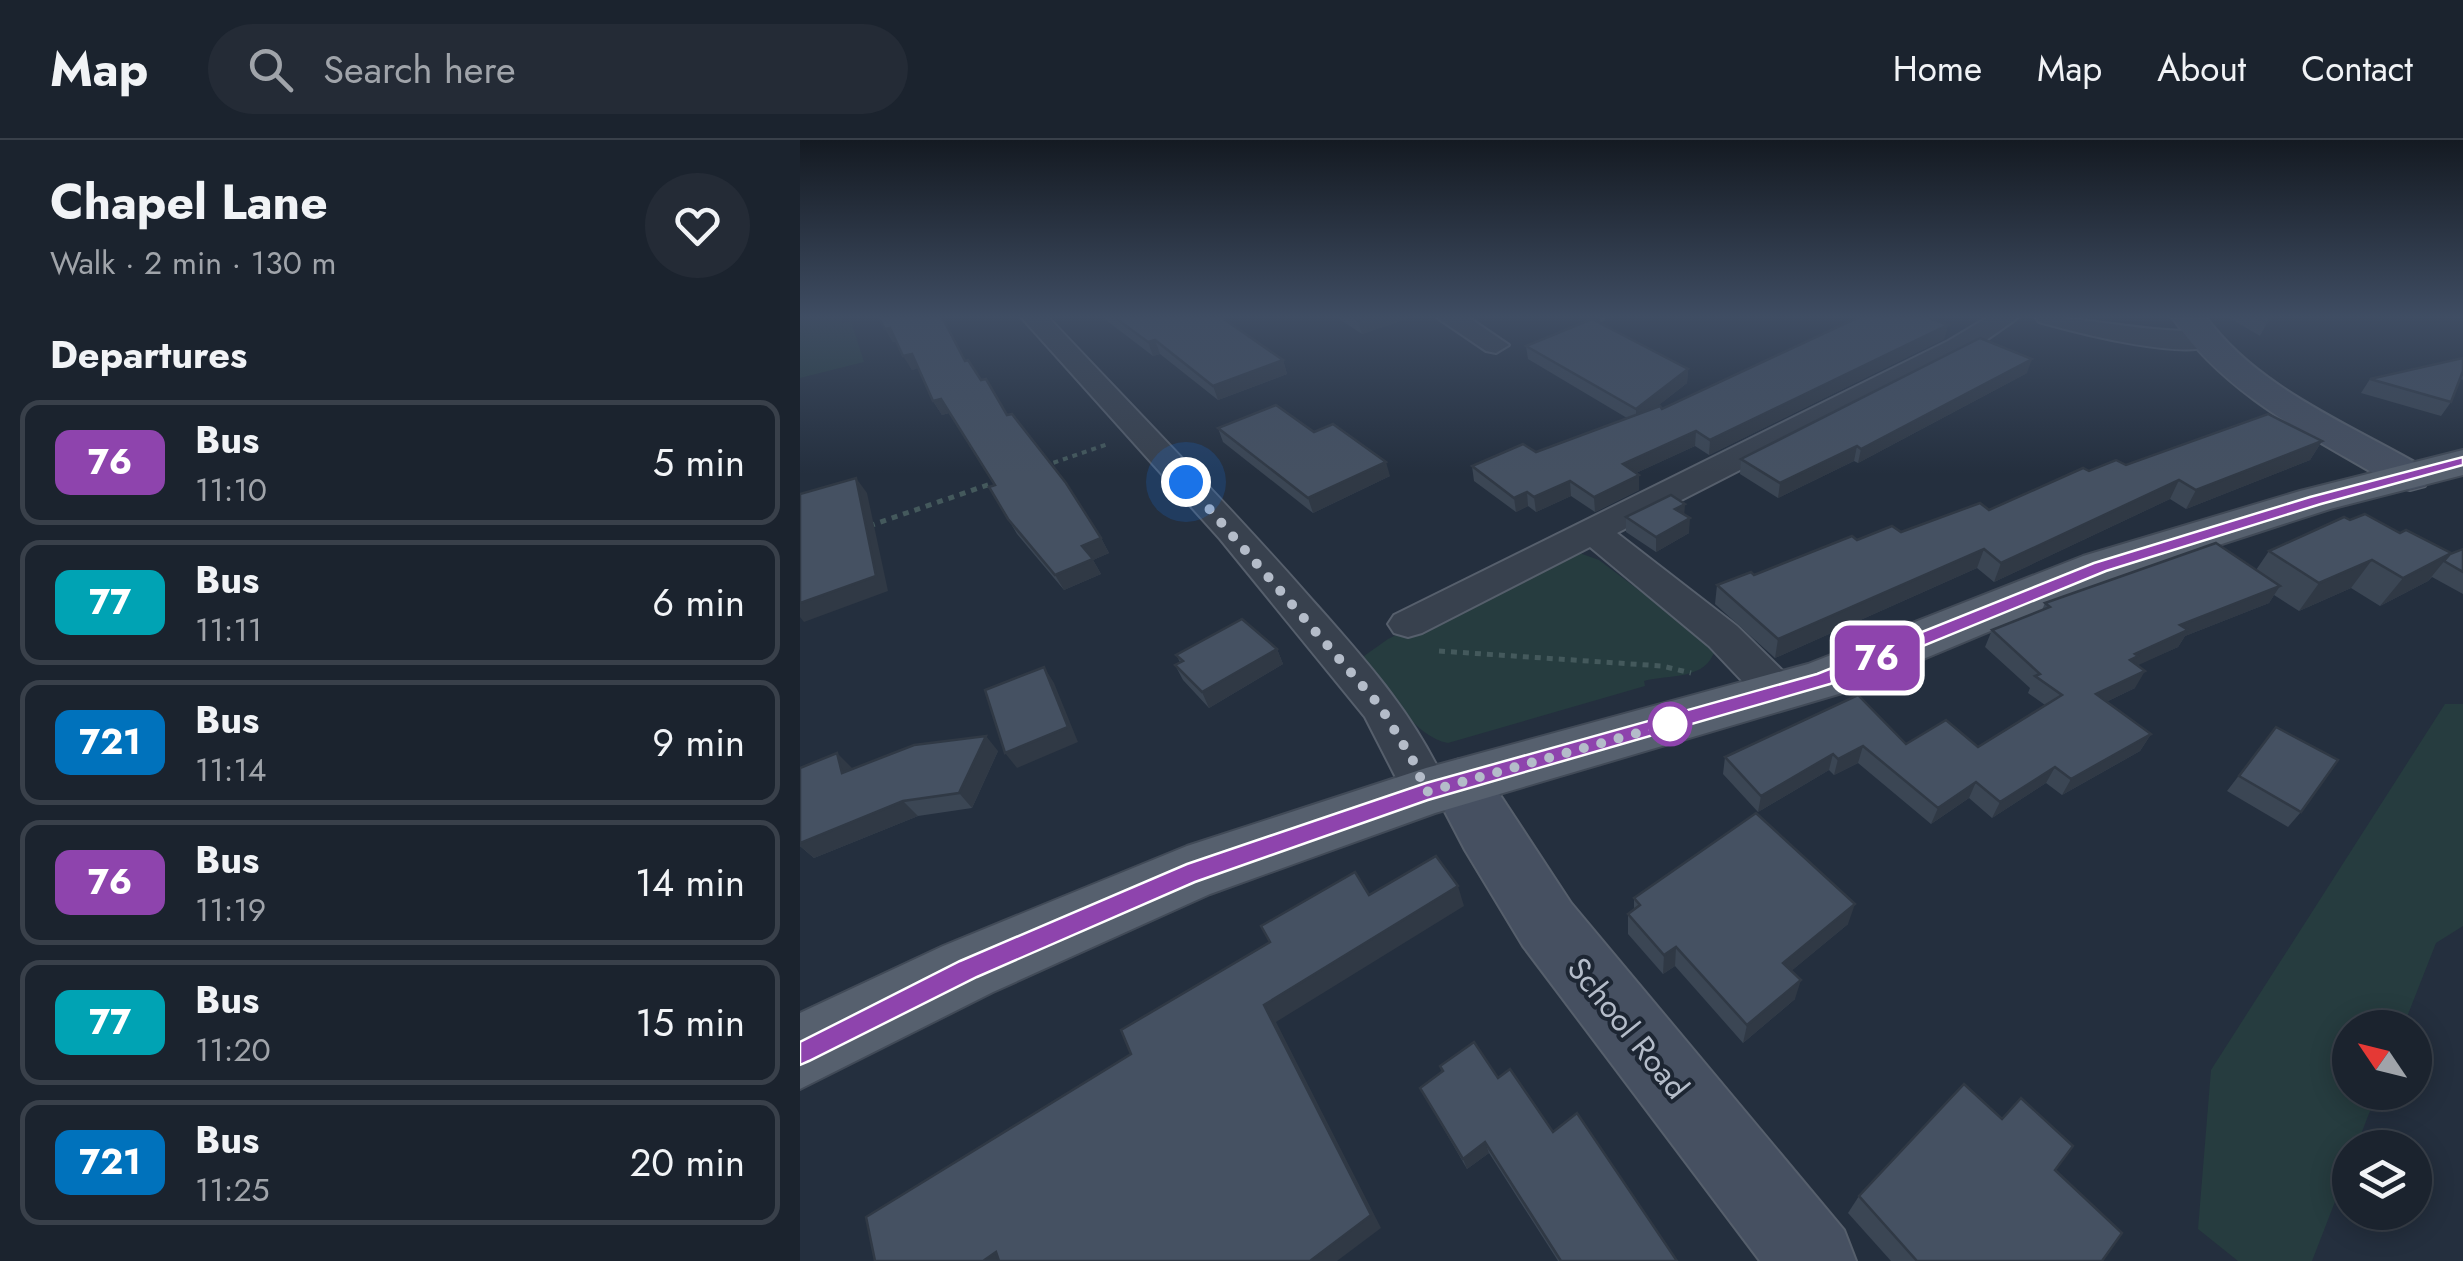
<!DOCTYPE html>
<meta charset="utf-8">
<style>
:root{--surface:#1b232e;--page:#242b36;--text:#f1f3f6;--muted:#a0a4aa;--line:#39404a}
body{margin:0;font-family:Jost,sans-serif;background:var(--page);color:var(--text);height:100vh;display:flex;flex-direction:column;font-size:38px;white-space:nowrap}
*{box-sizing:border-box;margin:0}
p{font-size:32px;color:var(--muted)}
.icon{flex:none;width:55px;height:55px;fill:none;stroke:currentColor;stroke-width:2;stroke-linecap:round;stroke-linejoin:round}
.map{position:relative;flex:1;overflow:hidden}
.sheet{display:flex;flex-direction:column;background:var(--surface);width:800px}
.sheet>*{flex:none}
.badge{padding:0 20px;border-radius:15px;font-size:35px;line-height:65px}
.needle{width:65px;rotate:305deg}
.tools{position:absolute;left:1532px;top:870px;display:grid;gap:20px}
.tools a{display:grid;place-items:center;width:100px;height:100px;border-radius:50%;background:var(--surface);box-shadow:0 5px 25px #0003,0 0 0 2px var(--line);font-size:50px}
.you{position:absolute;width:50px;height:50px;margin:-25px;border:8px solid #fff;border-radius:50%;background:#1a73e8;box-shadow:0 0 0 15px #1a73e833}
.map>.badge{position:absolute;translate:-50% -50%;box-shadow:0 0 0 5px #fff}
h2{padding:0 50px;font-size:38px;line-height:90px}
.round{display:grid;place-items:center;flex:none;width:105px;height:105px;border-radius:52px;background:var(--page)}
.overview{display:flex;align-items:center;justify-content:space-between;height:170px;padding:0 50px}
h1{font-size:48px;font-weight:700;line-height:75px}
ul{padding:0;list-style:none}
li{display:flex;align-items:center;gap:30px;height:125px;margin:0 20px 15px;padding:0 30px;border:5px solid var(--line);border-radius:20px}
li div{flex:1}
li b{display:block;font-size:38px}
li em{font-style:normal}
li .badge{min-width:110px;font-weight:700;text-align:center}
header{display:flex;align-items:center;gap:60px;box-sizing:border-box;height:140px;padding:0 50px;background:var(--surface);border-bottom:2px solid var(--line)}
header strong{font-size:48px}
nav{display:flex;gap:55px;margin-inline-start:auto;font-size:35px}
.search{width:700px;height:90px;background:var(--page);display:flex;align-items:center;gap:25px;box-sizing:border-box;padding:0 35px;border-radius:55px;color:var(--muted);font-size:38px}
main{display:flex;flex:1;min-height:0}
.map>svg:first-child{display:block}
.green{fill:#263c3f}
.lines{fill:none;stroke-linecap:round;stroke-linejoin:round}
.street-casing{stroke:#565f6c;stroke-width:4}
.secondary-casing{stroke:#565f6c;stroke-width:4}
.primary-casing{stroke:#414a57;stroke-width:4}
.path-far1{stroke:#44595c;stroke-width:4;stroke-dasharray:5 5;stroke-linecap:butt}
.path{stroke:#44595c;stroke-width:5;stroke-dasharray:6 6;stroke-linecap:butt}
.street{fill:#38414e;fill-rule:evenodd}
.secondary{fill:#465061;fill-rule:evenodd}
.primary{fill:#56606e;fill-rule:evenodd}
.wall{fill:#3b4654}
.shaded-wall{fill:#303945}
.building{fill:#455162;stroke:#303945;stroke-width:2.5}
.line{fill:#8e44ad;stroke:#fff;stroke-width:2.5}
.walk{stroke:#b4bcc9;stroke-width:10;stroke-dasharray:0 18}
.stop-dot{fill:#fff;stroke:#8e44ad;stroke-width:5}
.labels{text-anchor:middle;stroke-width:8;stroke-linejoin:round;paint-order:stroke}
.near-street-label{font-size:32px;fill:#b4bcc9;stroke:#1d2633}
</style>
<header>
<strong>Map</strong>
<div class="search"><svg class="icon" aria-label="search" viewBox="0 0 24 24"><circle cx="10" cy="10" r="6"/><path d="M15 15l6 6"/></svg>Search here</div>
<nav><a>Home</a><a>Map</a><a>About</a><a>Contact</a></nav>
</header>
<main>
<section class="sheet">
<div class="overview"><div><h1>Chapel Lane</h1><p>Walk · 2 min · 130 m</p></div><a class="round"><svg class="icon" aria-label="heart" viewBox="0 0 24 24"><path d="M12 20l-8-8c-3-5 5-10 8-4 3-6 11-1 8 4z"/></svg></a></div>
<h2>Departures</h2>
<ul>
<li><span class="badge" style="background:#8e44ad;color:#fff">76</span><div><b>Bus</b><p>11:10</p></div><em>5 min</em></li>
<li><span class="badge" style="background:#00a3b4;color:#fff">77</span><div><b>Bus</b><p>11:11</p></div><em>6 min</em></li>
<li><span class="badge" style="background:#0072bc;color:#fff">721</span><div><b>Bus</b><p>11:14</p></div><em>9 min</em></li>
<li><span class="badge" style="background:#8e44ad;color:#fff">76</span><div><b>Bus</b><p>11:19</p></div><em>14 min</em></li>
<li><span class="badge" style="background:#00a3b4;color:#fff">77</span><div><b>Bus</b><p>11:20</p></div><em>15 min</em></li>
<li><span class="badge" style="background:#0072bc;color:#fff">721</span><div><b>Bus</b><p>11:25</p></div><em>20 min</em></li>
</ul>
</section>
<div class="map">
<svg width="1663" height="1121" viewBox="0 0 1663 1121">
<rect width="100%" height="100%" fill="#242f3e"/>
<g class="green">
<polygon points="0,177 45,177 40,179 42,183 51,181 64,222 0,238"/>
<path d="M771 410 799 420 905 500 915 509C907 541 868 534 844 541L845 546 648 603C615 597 588 551 566 526L564 516 588 499Z"/>
<polygon points="1645,564 1663,564 1663,786 1636,803 1603,887 1550,888 1550,952 1577,953 1556,1007 1550,1008 1550,1023 1512,1121 1438,1121 1398,1089 1411,930"/>
</g>
<g class="lines">
<defs>
<g id="street">
<path d="M221 177H248C332 266 417 353 498 444 555 509 615 571 649 652L642 665 626 671 610 665 565 577 420 399Z"/>
<polygon points="636,177 668,177 709,205 696,213 686,211"/>
<polygon points="1188,177 1219,177 1168,213 817,393 937,486 992,540 998,551 992,562 977,566 962,562 909,506 790,407 622,493 608,497 594,493 588,484 594,475 1148,201"/>
<path d="M1235 177C1286 177 1334 190 1385 191 1398 192 1412 189 1421 200 1400 226 1271 191 1239 182Z"/>
</g>
<g id="secondary">
<path d="M1372 177H1406C1457 248 1551 285 1625 328L1631 337 1625 346 1610 350 1595 346C1515 298 1426 257 1372 177Z"/>
<polygon points="660,619 681,626 771,763 1044,1090 1056,1121 960,1121 723,806 665,710 630,643 639,626"/>
</g>
<polygon id="primary" points="1663,310 1663,335 1530,369 1317,438 1042,553 635,673 410,754 193,852 0,949 0,873 143,806 387,706 626,628 1008,524 1283,416 1500,351"/>
</defs>
<use href="#street" class="street-casing"/>
<use href="#secondary" class="secondary-casing"/>
<use href="#primary" class="primary-casing"/>
<g class="path-far1">
<polyline points="791,184 808,177"/>
<polyline points="244,326 308,304"/>
</g>
<g class="path">
<polyline points="69,386 199,341"/>
<polyline points="639,511 862,526 891,533"/>
</g>
<use href="#street" class="street"/>
<use href="#secondary" class="secondary"/>
<use href="#primary" class="primary"/>
</g>
<g class="wall">
<polygon points="78,177 165,220 301,398 309,413 293,420 301,434 264,450 217,394 189,347 194,345 149,273 142,275 133,261 118,228 112,230 96,202 93,202"/>
<polygon points="302,177 421,177 483,220 487,234 418,260 360,214 353,216"/>
<polygon points="536,177 612,177 562,194"/>
<polygon points="1428,177 1470,177 1460,196"/>
<polygon points="1148,185 1144,199 909,315 895,306 836,333 839,335 839,350 795,372 771,356 736,372 728,366 716,372 674,341 672,326 736,312 827,278 728,219 726,206 888,229 887,243 856,267 862,269"/>
<polygon points="1227,233 1058,323 1054,321 978,358 940,334 941,319"/>
<polygon points="1663,235 1663,240 1660,239 1651,262 1641,276 1561,253 1570,239 1660,238"/>
<polygon points="418,288 514,292 590,336 513,373 423,302"/>
<polygon points="1522,301 1510,320 1386,369 1370,359 1194,442 1177,428 975,518 915,464 917,445 954,435 1057,400 1101,392 1189,370 1326,325"/>
<polygon points="885,375 889,393 856,412 826,392 826,377"/>
<polygon points="1550,380 1600,393 1651,413 1663,409 1663,454 1632,437 1628,441 1580,466 1551,448 1499,471 1474,455 1469,463 1385,496 1378,507 1337,525 1335,548 1306,562 1351,594 1340,611 1262,655 1246,643 1192,678 1169,658 1131,684 1058,623 1034,635 1029,630 958,672 923,634 925,617 1106,604 1178,607 1245,565 1228,553 1230,548 1185,507 1192,490 1242,470 1245,463 1456,430 1469,411"/>
<polygon points="477,509 483,524 409,568 383,540 375,525 380,522 376,515"/>
<polygon points="1476,587 1501,672 1488,687 1427,651"/>
<polygon points="198,611 172,668 118,676 14,718 0,706 0,628 52,629"/>
<polygon points="834,758 1048,784 991,831 995,859 943,903 875,826 863,834 828,794 828,774 834,770"/>
<polygon points="640,926 698,938 753,992 877,1121 758,1121 689,1013 667,1029 620,948 642,932"/>
<polygon points="1255,1030 1302,1121 1091,1121 1048,1073 1059,1056"/>
</g>
<g class="shaded-wall">
<polygon points="570,177 612,177 562,194 558,181"/>
<polygon points="1148,185 1144,199 909,315 910,300"/>
<polygon points="90,188 98,201 93,202 85,189"/>
<polygon points="355,200 360,214 353,216 348,202"/>
<polygon points="112,214 120,228 112,230 103,216"/>
<polygon points="1232,219 1227,233 1058,323 1061,309"/>
<polygon points="483,220 487,234 418,260 413,246"/>
<polygon points="888,229 887,243 836,283 836,269"/>
<polygon points="141,259 149,273 142,275 133,261"/>
<polygon points="896,291 895,306 823,339 823,324"/>
<polygon points="1522,301 1510,320 1386,369 1396,350"/>
<polygon points="1057,306 1054,321 978,358 980,343"/>
<polygon points="586,322 590,336 513,373 508,358"/>
<polygon points="839,335 839,350 795,372 794,357"/>
<polygon points="56,338 67,353 88,451 4,482 0,477 0,463"/>
<polygon points="1379,340 1370,359 1194,442 1201,423"/>
<polygon points="770,341 771,356 736,372 734,357"/>
<polygon points="727,352 728,366 716,372 714,358"/>
<polygon points="885,364 884,379 875,369"/>
<polygon points="890,378 889,393 856,412 856,397"/>
<polygon points="301,398 309,413 293,420 301,434 264,450 255,435 282,406"/>
<polygon points="1184,409 1177,428 975,518 978,499"/>
<polygon points="1651,413 1628,441 1580,466 1603,438"/>
<polygon points="1572,420 1551,448 1499,471 1519,443"/>
<polygon points="1480,446 1469,463 1385,496 1378,507 1332,528 1321,537 1335,514 1380,485"/>
<polygon points="477,509 483,524 409,568 402,552"/>
<polygon points="244,527 254,543 278,602 217,628 205,613"/>
<polygon points="1345,531 1335,548 1287,571 1296,554"/>
<polygon points="1351,594 1340,611 1262,655 1271,639"/>
<polygon points="186,596 198,611 172,668 159,653"/>
<polygon points="1063,606 1058,623 1034,635 1038,619"/>
<polygon points="37,613 52,628 57,648 42,633"/>
<polygon points="1033,614 1029,630 958,672 961,656"/>
<polygon points="1255,627 1246,643 1192,678 1200,662"/>
<polygon points="1176,642 1169,658 1131,684 1138,668"/>
<polygon points="103,661 118,676 14,718 0,706 0,703"/>
<polygon points="658,746 664,766 476,882 581,1088 537,1121 510,1121 464,865"/>
<polygon points="1055,764 1048,784 978,842 983,823"/>
<polygon points="876,807 875,826 863,834 864,815"/>
<polygon points="1001,840 995,859 943,903 947,885"/>
<polygon points="685,1002 689,1013 667,1029 663,1019"/>
<polygon points="196,1112 216,1121 183,1121"/>
</g>
<g class="building">
<polygon points="78,177 142,177 165,221 168,220 181,240 186,239 207,275 212,274 266,343 301,398 282,406 293,419 255,435 208,379 189,347 195,345 141,259 133,261 112,214 103,216 90,188 85,189"/>
<polygon points="314,177 421,177 483,220 413,246 355,200 348,202"/>
<polygon points="553,177 570,177 558,181"/>
<polygon points="1059,177 1127,177 1148,185 910,300 896,291 823,324 839,335 794,357 770,341 734,357 727,352 714,358 672,326 723,304 736,312 860,266 862,269"/>
<polygon points="1457,177 1470,177 1467,183"/>
<polygon points="792,179 888,229 836,269 726,206"/>
<polygon points="1180,198 1232,219 1061,309 1057,306 980,343 941,319"/>
<polygon points="1663,218 1663,231 1651,262 1570,239"/>
<polygon points="476,265 514,292 533,284 586,322 508,358 418,288"/>
<polygon points="1468,274 1522,301 1396,350 1379,340 1201,423 1184,409 978,499 917,445 951,432 954,435 1052,396 1057,400 1092,386 1101,392 1180,363 1189,370 1283,328 1289,331 1316,320 1326,325"/>
<polygon points="56,338 76,436 0,463 0,354"/>
<polygon points="871,355 885,364 875,369 890,378 856,397 826,377"/>
<polygon points="1565,374 1600,393 1606,390 1651,413 1603,438 1572,420 1519,443 1469,411 1544,377 1550,380"/>
<polygon points="1416,403 1480,446 1380,485 1388,490 1335,514 1338,516 1330,520 1345,531 1296,554 1351,594 1271,639 1255,627 1200,662 1176,642 1138,668 1063,606 1038,619 1033,614 961,656 925,617 1058,555 1106,604 1146,580 1178,607 1262,555 1235,536 1240,534 1192,490 1250,467 1245,463"/>
<polygon points="1663,409 1663,432 1644,421 1650,414"/>
<polygon points="442,479 477,509 402,552 375,525 383,521 376,515"/>
<polygon points="244,527 268,587 205,613 185,550"/>
<polygon points="1476,587 1538,620 1501,672 1439,636"/>
<polygon points="186,596 159,653 103,661 0,703 0,628 37,613 42,633 114,605"/>
<polygon points="956,673 1055,764 983,823 1001,840 947,885 876,807 864,815 828,774 840,765 834,758"/>
<polygon points="636,716 658,746 464,865 571,1075 510,1121 199,1121 196,1112 183,1121 75,1121 66,1077 331,914 321,890 470,802 461,786 555,732 569,755"/>
<polygon points="674,902 698,938 710,929 753,992 777,973 877,1121 761,1121 685,1002 663,1019 620,948 643,931 640,926"/>
<polygon points="1164,944 1202,979 1221,958 1273,1006 1255,1030 1322,1093 1302,1121 1117,1121 1059,1056"/>
</g>
<linearGradient id="sky" x2="0" y2="1"><stop stop-color="#141a22"/><stop offset="0.53" stop-color="#3f4d63"/><stop offset="1" stop-color="#3f4d63" stop-opacity="0"/></linearGradient>
<rect width="1663" height="334" fill="url(#sky)"/>
<polygon class="line" points="1663,317 1663,325 1521,364 1306,431 1030,544 628,660 395,742 177,837 9,921 0,925 0,902 160,821 387,724 626,643 1017,534 1294,423 1510,357"/>
<g class="lines">
<polyline class="walk" points="386,342 580,566 615,624 626,652 870,584"/>
</g>
<circle class="stop-dot" cx="870" cy="584" r="20"/>
<g class="labels">
<g class="near-street-label">
<text transform="translate(828 888) rotate(51)" y="11">School Road</text>
</g>
</g>
</svg>
<div class="tools">
<a><svg class="needle" viewBox="-14 -14 28 28"><path d="M0-13l5 13h-10z" fill="#e53935"/><path d="M0 13l5-13h-10z" fill="#a0a4aa"/></svg></a>
<a><svg class="icon" aria-label="layers" viewBox="0 0 24 24"><path d="M12 4l9 5-9 5-9-5zM3 14l9 5 9-5"/></svg></a>
</div>
<div class="you" style="left:386px;top:342px"></div>
<b class="badge" style="left:1077px;top:518px;background:#8e44ad;color:#fff">76</b>
</div>
</main>
